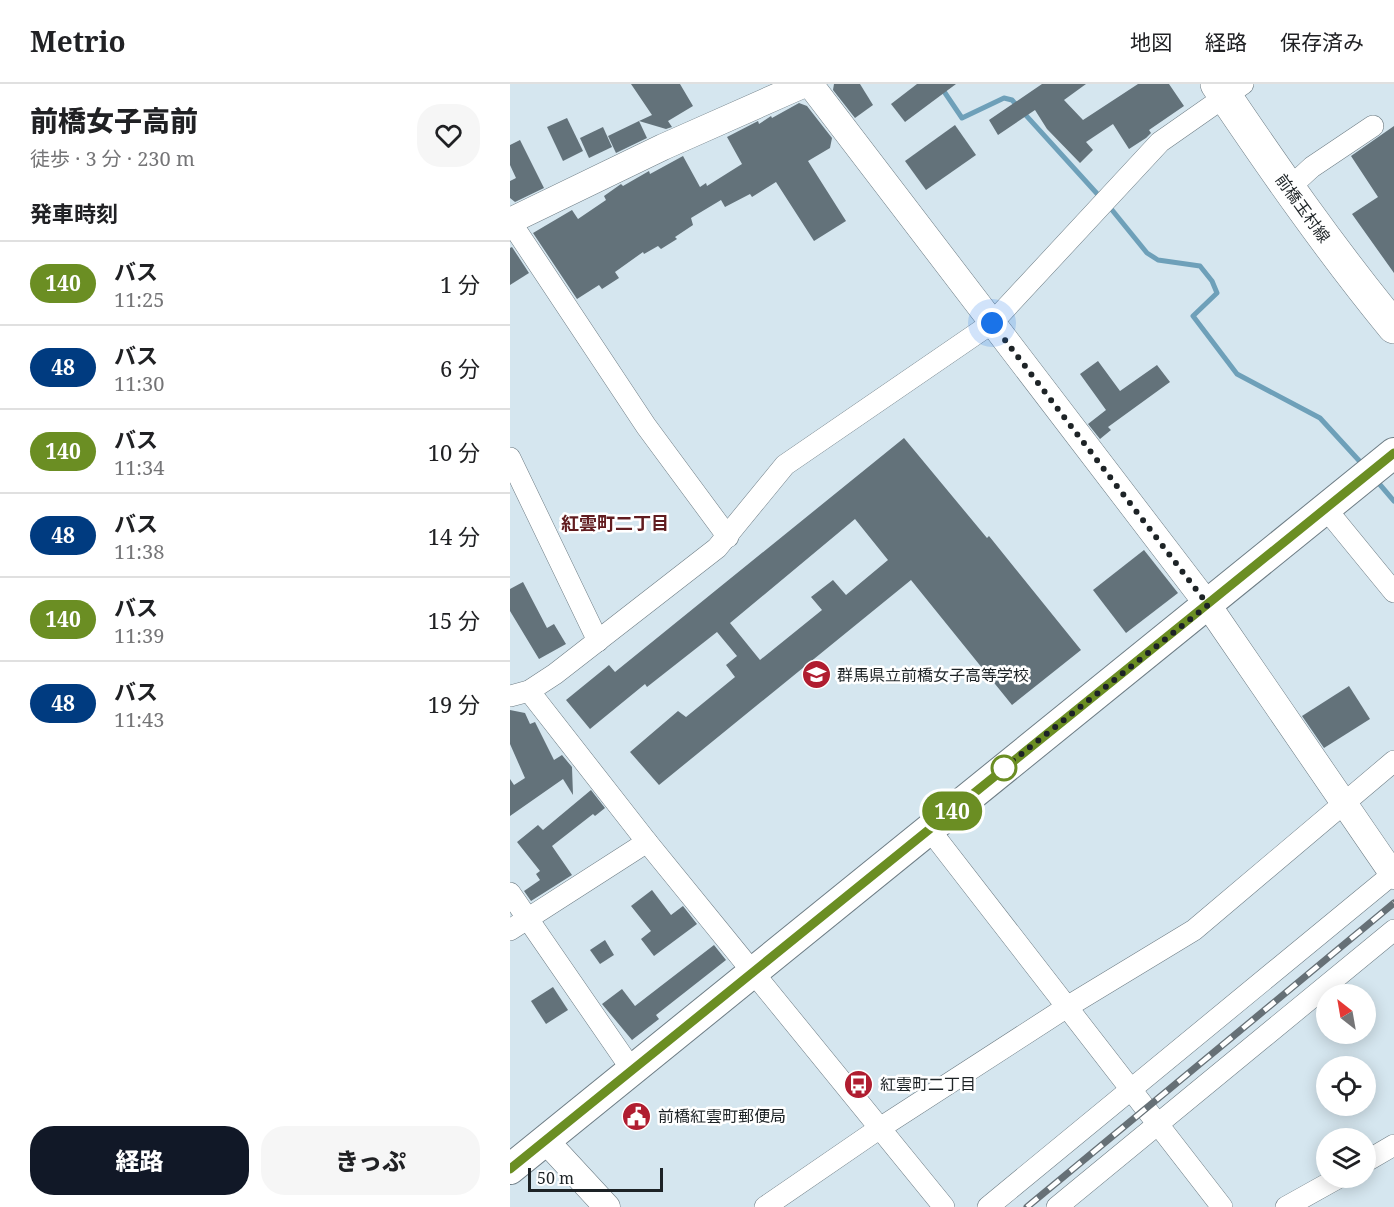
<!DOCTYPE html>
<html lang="ja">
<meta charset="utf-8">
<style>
:root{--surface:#fff;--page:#f6f6f6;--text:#202124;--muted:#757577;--line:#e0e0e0;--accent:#111827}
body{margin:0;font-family:"Noto Serif","Noto Sans JP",serif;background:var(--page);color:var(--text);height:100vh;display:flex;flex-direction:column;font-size:22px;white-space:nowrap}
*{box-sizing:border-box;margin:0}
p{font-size:20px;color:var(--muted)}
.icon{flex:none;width:33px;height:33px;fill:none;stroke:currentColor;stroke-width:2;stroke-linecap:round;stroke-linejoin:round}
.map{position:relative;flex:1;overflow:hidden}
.details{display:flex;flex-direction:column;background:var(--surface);width:510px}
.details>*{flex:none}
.badge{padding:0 12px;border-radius:20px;font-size:21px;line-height:39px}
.needle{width:39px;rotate:329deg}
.buttons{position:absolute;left:806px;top:900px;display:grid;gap:12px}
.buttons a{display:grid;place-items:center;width:60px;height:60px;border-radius:50%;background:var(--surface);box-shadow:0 3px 15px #0003;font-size:30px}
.scale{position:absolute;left:18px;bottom:15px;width:135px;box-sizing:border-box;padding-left:6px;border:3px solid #1d2326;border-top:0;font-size:16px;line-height:21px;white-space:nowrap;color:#1d2326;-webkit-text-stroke:4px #fff;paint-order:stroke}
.you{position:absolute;width:30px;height:30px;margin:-15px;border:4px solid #fff;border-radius:50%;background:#1a73e8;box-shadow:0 0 0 9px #1a73e833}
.map>.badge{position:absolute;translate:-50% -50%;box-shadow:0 0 0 3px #fff}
h2{padding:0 30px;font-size:22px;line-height:54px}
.round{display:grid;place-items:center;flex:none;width:63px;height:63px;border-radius:24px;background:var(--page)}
.summary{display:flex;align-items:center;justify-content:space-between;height:102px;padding:0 30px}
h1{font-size:28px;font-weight:800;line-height:45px}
.primary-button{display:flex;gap:12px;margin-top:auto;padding:12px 30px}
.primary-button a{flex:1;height:69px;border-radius:24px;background:var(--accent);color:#fff;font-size:24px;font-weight:800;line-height:69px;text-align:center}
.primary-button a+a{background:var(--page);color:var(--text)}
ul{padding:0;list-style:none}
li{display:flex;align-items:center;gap:18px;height:84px;padding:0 30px;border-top:2px solid var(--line)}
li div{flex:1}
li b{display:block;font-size:22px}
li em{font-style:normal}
li .badge{min-width:66px;font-weight:700;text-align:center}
header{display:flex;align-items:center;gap:36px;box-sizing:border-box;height:84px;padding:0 30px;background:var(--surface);border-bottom:2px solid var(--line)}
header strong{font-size:28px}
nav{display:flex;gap:33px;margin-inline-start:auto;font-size:21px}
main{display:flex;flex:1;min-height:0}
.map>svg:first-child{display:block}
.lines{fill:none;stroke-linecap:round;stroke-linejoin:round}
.stream{stroke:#6ea0b9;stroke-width:5}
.building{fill:#63727a;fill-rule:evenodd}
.minor-casing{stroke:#6e7d85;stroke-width:22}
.tertiary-casing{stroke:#6e7d85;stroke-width:27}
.secondary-casing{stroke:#6e7d85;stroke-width:32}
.primary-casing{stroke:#6e7d85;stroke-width:34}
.minor{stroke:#fff;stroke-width:21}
.tertiary{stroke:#fff;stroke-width:26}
.secondary{stroke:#fff;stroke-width:30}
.primary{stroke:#fff;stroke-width:33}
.rail-casing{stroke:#667076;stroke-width:7}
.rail{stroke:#fff;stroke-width:4.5;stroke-dasharray:14;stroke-linecap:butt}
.line-casing{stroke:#fff;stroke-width:14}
.line{stroke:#6b8e23;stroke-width:9}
.walk{stroke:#1d2326;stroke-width:6;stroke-dasharray:0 10.8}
.stop-dot{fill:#fff;stroke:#6b8e23;stroke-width:3}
.labels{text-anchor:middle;stroke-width:5;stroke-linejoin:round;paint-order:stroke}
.street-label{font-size:16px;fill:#1d2326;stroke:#fff}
.poi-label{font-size:16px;fill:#1d2326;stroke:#fff;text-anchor:start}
.neighbourhood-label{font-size:18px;font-weight:bold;fill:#611c1f;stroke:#fff}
</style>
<header>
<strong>Metrio</strong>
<nav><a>地図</a><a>経路</a><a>保存済み</a></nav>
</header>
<main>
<section class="details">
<div class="summary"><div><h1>前橋女子高前</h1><p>徒歩 · 3 分 · 230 m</p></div><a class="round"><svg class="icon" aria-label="heart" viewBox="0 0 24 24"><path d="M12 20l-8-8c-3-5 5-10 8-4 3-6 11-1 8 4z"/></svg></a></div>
<h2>発車時刻</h2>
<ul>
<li><span class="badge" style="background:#6b8e23;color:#fff">140</span><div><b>バス</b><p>11:25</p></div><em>1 分</em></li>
<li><span class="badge" style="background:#003b80;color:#fff">48</span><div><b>バス</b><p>11:30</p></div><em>6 分</em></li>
<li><span class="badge" style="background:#6b8e23;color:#fff">140</span><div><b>バス</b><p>11:34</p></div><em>10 分</em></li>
<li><span class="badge" style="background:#003b80;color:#fff">48</span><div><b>バス</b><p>11:38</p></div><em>14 分</em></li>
<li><span class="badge" style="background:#6b8e23;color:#fff">140</span><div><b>バス</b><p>11:39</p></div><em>15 分</em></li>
<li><span class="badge" style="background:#003b80;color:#fff">48</span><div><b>バス</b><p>11:43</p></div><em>19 分</em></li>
</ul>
<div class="primary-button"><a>経路</a><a>きっぷ</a></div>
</section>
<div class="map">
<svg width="884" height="1123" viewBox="0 0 884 1123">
<rect width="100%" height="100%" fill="#d5e6ef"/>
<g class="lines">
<g class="stream">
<polyline points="429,0 452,34 494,14 502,16 591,114"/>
<polyline points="598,121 637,169 648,176 690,182 702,197 707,209 683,232 727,290 810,334 854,382"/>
<polyline points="866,396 884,417"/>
</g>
</g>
<g class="building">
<polygon points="121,0 170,0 183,22 158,37 162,43 156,45 129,37 142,31"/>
<polygon points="324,0 350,0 363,21 345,34 323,6"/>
<polygon points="407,0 446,0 395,38 381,20"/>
<polygon points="532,0 576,0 554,16 573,36 628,0 659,0 674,22 639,46 641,49 636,54 619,65 603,40 576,58 583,66 570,79 537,45 525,26 488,51 479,36"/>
<polygon points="289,19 297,22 322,54 320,64 298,77 336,137 304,157 266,98 242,113 240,110 215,123 211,116 181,134 183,141 165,153 167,155 151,165 148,162 134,170 133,168 105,188 109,194 92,205 89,201 67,215 23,149 62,126 68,135 96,116 94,112 111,100 113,102 139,87 140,90 173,72 190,103 196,99 197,102 232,80 217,53 248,37 249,40 261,32 262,34"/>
<polygon points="57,34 73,67 53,77 37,43"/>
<polygon points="129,37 137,54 106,69 98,52"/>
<polygon points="445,41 466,71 416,106 395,77"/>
<polygon points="884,42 884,189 842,130 868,113 841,72"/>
<polygon points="93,43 102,63 79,74 70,54"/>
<polygon points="10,56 34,104 5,118 0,114 0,97 6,94 0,81 0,61"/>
<polygon points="2,163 19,189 0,201 0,164"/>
<polygon points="588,277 610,307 647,281 660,298 598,343 601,346 590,355 578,340 596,326 570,290"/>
<path d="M394 354 477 454 479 452 571 566 502 621 401 496 149 701 120 668 168 627 176 633 225 593 216 581 227 572 207 548 137 603 135 600 80 645 56 616 99 581 105 588ZM345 435 378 476 336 511 323 496 301 513 312 526 250 576 220 539Z"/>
<polygon points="634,466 668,509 616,549 583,506"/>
<polygon points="13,498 37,544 44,540 56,560 29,575 0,527 0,505"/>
<polygon points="839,602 860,635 814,664 792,632"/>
<polygon points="0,626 15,629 20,640 25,638 44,676 52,671 62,683 63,711 53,695 0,732 0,695 4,701 15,694 0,660"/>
<polygon points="81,706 95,724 85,732 83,730 42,762 62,791 21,817 14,807 30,796 26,790 30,787 7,758 28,741 33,746"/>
<polygon points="142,806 161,831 173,822 187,840 144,872 131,855 141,847 121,822"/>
<polygon points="95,856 104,871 90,880 80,866"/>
<polygon points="204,861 216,876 146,931 149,935 122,956 92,920 112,905 125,922"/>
<polygon points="43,903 58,926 36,940 21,917"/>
</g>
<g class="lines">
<defs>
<g id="minor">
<polyline points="778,105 802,83 863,42"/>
<polyline points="0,137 136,342 218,453"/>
<polyline points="0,374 88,557"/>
<polyline points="816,425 884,508"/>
<polyline points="19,607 137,758 434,1123"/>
<polyline points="0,612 19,607 45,590 207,464 275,381 482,239 650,58 733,0"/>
<polyline points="419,745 712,1123"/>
<polyline points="0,809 122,986"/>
<polyline points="0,846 137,758"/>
<polyline points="855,1078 884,1061"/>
<polyline points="255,1123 370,1044 557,923 684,846 884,677"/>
<polyline points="478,1123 884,789"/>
<polyline points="547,1123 884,846"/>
<polyline points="776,1123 828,1094"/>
</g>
<g id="tertiary">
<polyline points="300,0 698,521 884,792"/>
<polyline points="0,137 153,63 295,0"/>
<polyline points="36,1057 97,1123"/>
</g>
<polyline id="secondary" points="0,1085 884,369"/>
<path id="primary" d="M707 0C763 83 820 165 884 243"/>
</defs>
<use href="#minor" class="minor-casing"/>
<use href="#tertiary" class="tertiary-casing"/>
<use href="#secondary" class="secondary-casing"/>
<use href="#primary" class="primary-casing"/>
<use href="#minor" class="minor"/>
<use href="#tertiary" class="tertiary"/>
<use href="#secondary" class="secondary"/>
<use href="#primary" class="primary"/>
<defs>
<polyline id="rail" points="517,1123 884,819"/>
</defs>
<use href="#rail" class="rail-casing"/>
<use href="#rail" class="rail"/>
</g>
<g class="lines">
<defs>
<polyline id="line" points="0,1085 884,369"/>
</defs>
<use href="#line" class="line-casing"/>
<use href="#line" class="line"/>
<polyline class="walk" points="482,239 698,521 494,684"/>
</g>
<defs>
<symbol id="school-disc" viewBox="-11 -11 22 22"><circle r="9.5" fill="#b01d30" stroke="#fff"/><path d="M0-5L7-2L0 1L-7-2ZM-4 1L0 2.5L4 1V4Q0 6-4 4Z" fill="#fff"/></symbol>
<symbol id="bus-disc" viewBox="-11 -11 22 22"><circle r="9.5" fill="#b01d30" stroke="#fff"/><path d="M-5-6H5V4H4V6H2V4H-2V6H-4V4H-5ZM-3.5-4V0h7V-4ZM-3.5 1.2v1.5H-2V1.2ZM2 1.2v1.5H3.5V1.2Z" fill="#fff"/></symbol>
<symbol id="civic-disc" viewBox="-11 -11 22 22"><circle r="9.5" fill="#b01d30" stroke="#fff"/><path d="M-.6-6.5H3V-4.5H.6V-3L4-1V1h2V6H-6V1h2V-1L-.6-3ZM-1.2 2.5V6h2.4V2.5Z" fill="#fff"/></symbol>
</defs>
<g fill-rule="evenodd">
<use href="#school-disc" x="290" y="574" width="33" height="33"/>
<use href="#bus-disc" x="332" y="984" width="33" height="33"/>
<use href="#civic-disc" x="110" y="1016" width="33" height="33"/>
</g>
<circle class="stop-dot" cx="494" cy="684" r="12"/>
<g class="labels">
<g class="street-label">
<text transform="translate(793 124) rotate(54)" y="6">前橋玉村線</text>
</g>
<g class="poi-label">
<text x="327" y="597">群馬県立前橋女子高等学校</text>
<text x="370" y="1006">紅雲町二丁目</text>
<text x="148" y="1038">前橋紅雲町郵便局</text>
</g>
<g class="neighbourhood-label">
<text x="105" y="446">紅雲町二丁目</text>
</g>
</g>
</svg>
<div class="buttons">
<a><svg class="needle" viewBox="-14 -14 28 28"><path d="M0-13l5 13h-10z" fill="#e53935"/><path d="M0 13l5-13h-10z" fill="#757577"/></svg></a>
<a><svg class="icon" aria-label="locate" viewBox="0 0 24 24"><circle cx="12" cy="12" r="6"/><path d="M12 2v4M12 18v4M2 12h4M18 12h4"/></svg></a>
<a><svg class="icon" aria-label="layers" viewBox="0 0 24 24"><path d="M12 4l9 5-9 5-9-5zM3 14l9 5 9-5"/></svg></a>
</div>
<div class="scale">50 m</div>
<div class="you" style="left:482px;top:239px"></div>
<b class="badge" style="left:442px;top:727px;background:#6b8e23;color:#fff">140</b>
</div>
</main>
